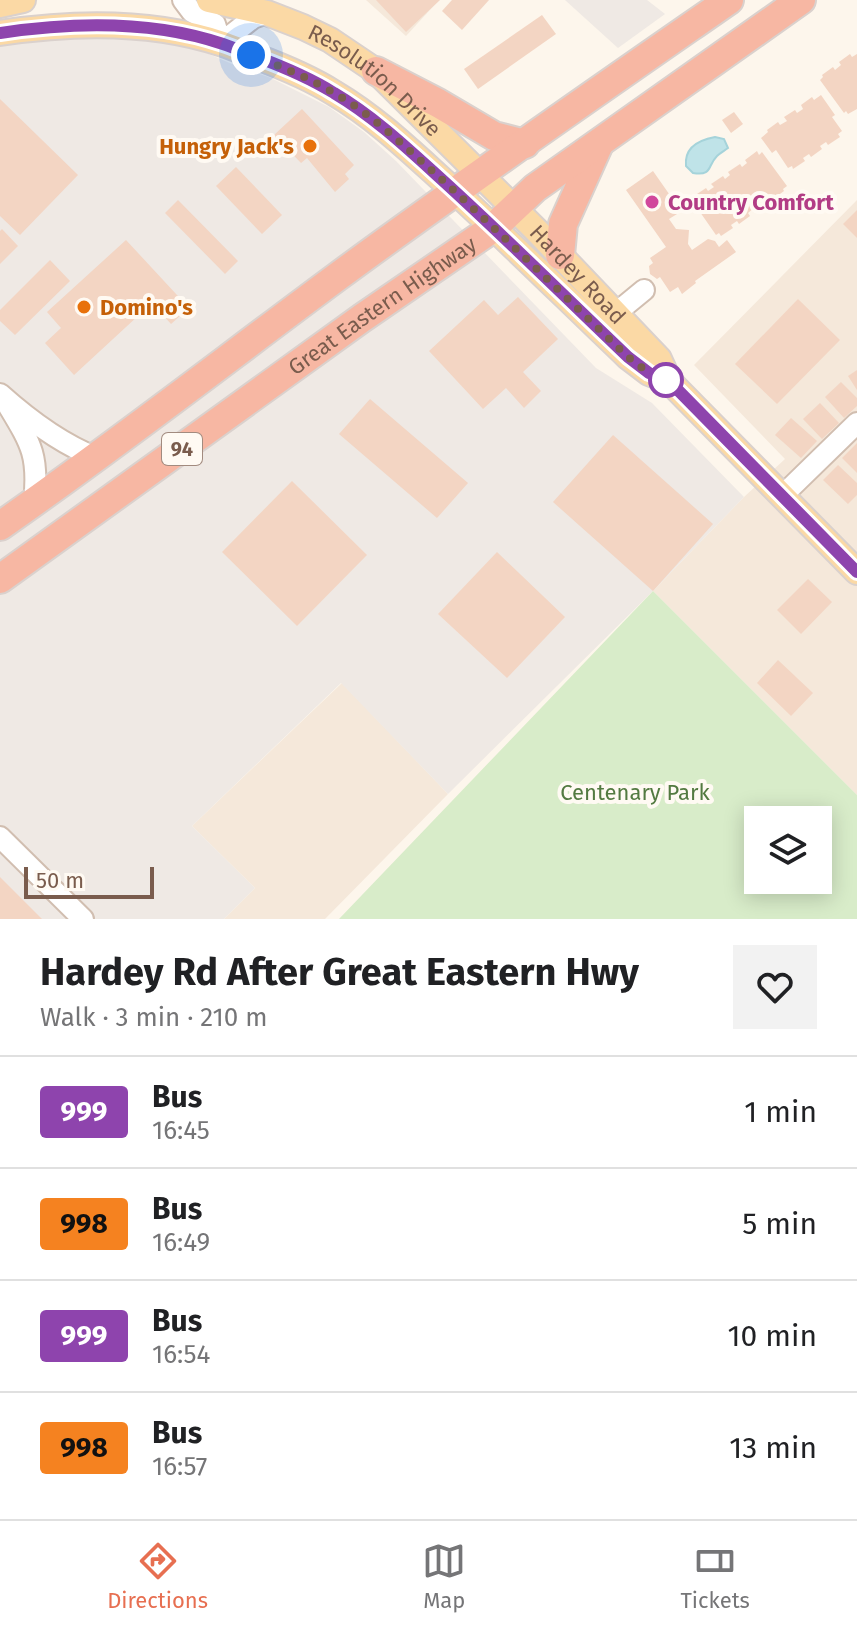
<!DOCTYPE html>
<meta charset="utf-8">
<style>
:root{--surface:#fff;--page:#f2f2f2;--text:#202124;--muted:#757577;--line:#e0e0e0;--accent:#e76f51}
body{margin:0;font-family:"Fira Sans",sans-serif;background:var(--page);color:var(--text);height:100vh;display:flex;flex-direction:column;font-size:30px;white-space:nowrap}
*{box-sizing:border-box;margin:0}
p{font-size:26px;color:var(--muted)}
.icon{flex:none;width:44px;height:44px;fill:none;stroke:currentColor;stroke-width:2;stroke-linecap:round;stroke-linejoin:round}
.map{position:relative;height:919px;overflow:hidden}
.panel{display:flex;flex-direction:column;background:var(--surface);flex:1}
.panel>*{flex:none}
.badge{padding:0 16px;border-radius:6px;font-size:28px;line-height:52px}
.controls{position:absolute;left:744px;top:806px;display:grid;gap:16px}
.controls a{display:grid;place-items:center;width:88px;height:88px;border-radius:0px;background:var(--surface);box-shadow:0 4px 20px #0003;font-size:40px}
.scale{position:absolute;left:24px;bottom:20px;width:130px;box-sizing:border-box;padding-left:8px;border:4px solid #7a5c4d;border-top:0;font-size:22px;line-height:28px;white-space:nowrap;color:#7a5c4d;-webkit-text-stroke:6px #fffaf3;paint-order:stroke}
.you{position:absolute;width:40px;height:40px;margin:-20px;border:6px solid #fff;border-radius:50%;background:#1a73e8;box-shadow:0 0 0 12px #1a73e833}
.map>.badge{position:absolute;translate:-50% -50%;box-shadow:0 0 0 4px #fff}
.round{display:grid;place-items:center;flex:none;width:84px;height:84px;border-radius:0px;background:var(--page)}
.overview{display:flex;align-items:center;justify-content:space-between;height:136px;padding:0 40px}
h1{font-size:38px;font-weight:700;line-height:60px}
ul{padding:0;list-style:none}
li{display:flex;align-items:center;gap:24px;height:112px;padding:0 40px;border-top:2px solid var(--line)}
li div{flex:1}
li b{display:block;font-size:30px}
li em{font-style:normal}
li .badge{min-width:88px;font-weight:700;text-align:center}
.tab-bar{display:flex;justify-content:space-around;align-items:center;height:112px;border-top:2px solid var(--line);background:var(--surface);font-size:22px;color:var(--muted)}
.tab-bar a{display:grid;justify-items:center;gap:4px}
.tab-bar .on{color:var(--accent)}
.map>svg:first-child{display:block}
.residential{fill:#f5e8da}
.industrial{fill:#efe9e4}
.green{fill:#d8ecc9;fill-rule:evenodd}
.water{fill:#bfe3e8;stroke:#a5d3da;stroke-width:2}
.building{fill:#f3d5c3}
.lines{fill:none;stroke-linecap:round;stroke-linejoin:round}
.minor-casing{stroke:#d1beb0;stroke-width:24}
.major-casing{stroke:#dad1cd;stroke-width:28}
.highway-casing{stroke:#dad1cd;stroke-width:32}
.minor{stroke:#fff;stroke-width:20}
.major{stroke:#fbd9a5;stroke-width:24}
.highway{stroke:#f7b7a3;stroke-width:28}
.line-casing{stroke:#fff;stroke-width:18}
.line{stroke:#8e44ad;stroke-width:12}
.walk{stroke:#7a5c4d;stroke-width:8;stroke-dasharray:0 14.4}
.food-dot{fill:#e8710a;stroke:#fffaf3;stroke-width:3}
.hotel-dot{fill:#d1479c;stroke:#fffaf3;stroke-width:3}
.stop-dot{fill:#fff;stroke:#8e44ad;stroke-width:4}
.labels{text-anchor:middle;stroke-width:8;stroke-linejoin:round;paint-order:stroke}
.shield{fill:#fffaf3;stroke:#a28b7f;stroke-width:2}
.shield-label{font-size:20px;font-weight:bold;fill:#7a5c4d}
.street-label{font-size:22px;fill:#7a5c4d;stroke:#fffaf3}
.food-label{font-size:22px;font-weight:bold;fill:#c56008;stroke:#fffaf3;text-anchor:end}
.hotel-label{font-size:22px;font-weight:bold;fill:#b23c85;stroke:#fffaf3;text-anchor:start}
.park-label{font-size:22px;fill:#537a41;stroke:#fffaf3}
</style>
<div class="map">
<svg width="857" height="919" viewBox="0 0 857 919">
<rect width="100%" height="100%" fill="#fdf6ec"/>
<g class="residential">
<polygon points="366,0 439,0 406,36"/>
<polygon points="857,200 857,795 653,591 744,497 785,459 694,365"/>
<polygon points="342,683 448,794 325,919 224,919 255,888 192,826"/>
</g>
<g class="industrial">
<polygon points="565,0 647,0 665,14 618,48"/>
<polygon points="110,33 195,48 232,64 271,78 329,107 364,132 396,161 596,368 652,403 744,497 653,591 448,794 341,683 192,826 255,888 224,919 0,919 0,41"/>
</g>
<path class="green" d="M653 591 857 795V919H339ZM818 820V880H758V820Z"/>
<path class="water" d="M715 137 724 139 728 148C724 151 720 153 717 156 707 166 713 176 693 173L686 166C684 147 699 140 715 137Z"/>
<g class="building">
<polygon points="376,0 440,0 406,32"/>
<polygon points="452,0 489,0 462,30 442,11"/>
<polygon points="542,15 556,34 478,89 464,69"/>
<polygon points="850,54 852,57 857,54 857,109 848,114 846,111 844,113 820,80 823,77 822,75 833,67 835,70 841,65 839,62"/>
<polygon points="821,95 835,115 832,117 842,131 838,134 840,137 828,145 826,142 820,146 822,149 811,157 809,154 803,158 805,161 793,169 792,166 788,168 776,150 772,153 761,138 768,132 767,130 778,122 780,125 787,121 784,117 795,110 797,113 803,109 801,105 812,97 814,100"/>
<polygon points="0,99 78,175 20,235 0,216"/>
<polygon points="302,109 354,165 345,174 349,179 335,192 307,158 301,163 274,135"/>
<polygon points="734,112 743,124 731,133 722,120"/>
<polygon points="757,151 759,155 762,152 787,186 783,189 784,191 773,199 771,196 764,201 767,204 756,211 754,208 748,213 750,216 739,224 737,221 731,225 733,228 721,236 719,233 716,235 693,202 696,199 694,196 706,188 708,191 714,187 711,184 723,176 725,179 730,175 728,172 740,164 742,167 747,163 745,160"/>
<polygon points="236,167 282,215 262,234 216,186"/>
<polygon points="653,171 674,201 669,204 677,214 669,219 676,229 689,230 688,244 692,250 708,239 715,241 719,247 727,240 736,252 695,281 696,283 682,294 678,287 670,292 660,277 657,279 650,274 649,266 653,263 650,258 666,247 626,190"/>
<polygon points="178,200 238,261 225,274 165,213"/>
<polygon points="857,210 857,238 843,224"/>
<polygon points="2,229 18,246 0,264 0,231"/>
<polygon points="126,240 189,308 171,324 152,303 74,375 45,343 61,328 47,312"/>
<polygon points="50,260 70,281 15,335 0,321 0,310"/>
<polygon points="518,297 558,339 523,372 541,391 524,408 506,388 483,409 429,351 484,300 498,315"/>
<polygon points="798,299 840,340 777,404 735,364"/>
<polygon points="857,370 857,390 848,376"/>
<polygon points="841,382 857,398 857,406 844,418 825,397"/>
<polygon points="370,399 468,483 437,518 339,434"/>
<polygon points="820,403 839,423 822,439 803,419"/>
<polygon points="791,418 817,441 801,458 775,435"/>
<polygon points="613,435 713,524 653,591 553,502"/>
<polygon points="857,443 857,473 842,458"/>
<polygon points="838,465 857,483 857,495 848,504 823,480"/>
<polygon points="292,481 367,555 297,626 222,552"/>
<polygon points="497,552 565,617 507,678 438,614"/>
<polygon points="808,579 832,602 801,634 777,610"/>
<polygon points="778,660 813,693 791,716 757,683"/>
<polygon points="0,877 42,919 0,919"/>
</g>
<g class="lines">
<defs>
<g id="minor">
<polyline points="183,0 192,12 215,24 221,43 253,18 267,13"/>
<polyline points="616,313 644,290"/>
<path d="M0 394C29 420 61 444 97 458"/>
<path d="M9 407C32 445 39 457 34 503"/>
<polyline points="782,496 857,423"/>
<polyline points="0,837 83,919"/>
</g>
<g id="major">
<path id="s1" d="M209 0 267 13 303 27 330 40 376 71 537 231 659 359 669 381 857 572"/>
<polyline points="0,5 23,0"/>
<path d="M0 33C73 22 152 20 223 44 235 48 246 53 257 57 284 67 310 78 334 93 373 116 406 147 439 177 503 235 565 297 628 357L649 373 669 381"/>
</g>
<g id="highway">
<polyline points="376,71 438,103 494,136 525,144"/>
<polyline points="560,255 563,224 599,144"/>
<path d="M0 526C115 446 225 360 337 277 466 182 598 91 729 0"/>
<path id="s2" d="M0 579 362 318 493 228 535 188 801 0"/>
</g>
</defs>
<use href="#minor" class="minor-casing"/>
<use href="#major" class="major-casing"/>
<use href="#highway" class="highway-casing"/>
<use href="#minor" class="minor"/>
<use href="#major" class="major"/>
<use href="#highway" class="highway"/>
</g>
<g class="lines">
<defs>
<path id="line" d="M0 33C73 22 152 20 223 44 235 48 246 53 257 57 284 67 310 78 334 93 373 116 406 147 439 177 503 235 565 297 628 357L649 373 669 381 857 572"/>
</defs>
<use href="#line" class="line-casing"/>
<use href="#line" class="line"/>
<path class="walk" d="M251 55C279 66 308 77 334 93 373 115 405 147 438 176 503 235 565 297 628 357L649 373 669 381 666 380"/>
</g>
<g class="food-dot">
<circle cx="310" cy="146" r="8"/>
<circle cx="84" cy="307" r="8"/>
</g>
<circle class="hotel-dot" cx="652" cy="202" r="8"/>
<circle class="stop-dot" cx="666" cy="380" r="16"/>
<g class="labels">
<rect class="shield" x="162" y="433" width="40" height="32" rx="6"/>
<g class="shield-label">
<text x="182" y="456">94</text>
</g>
<g class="street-label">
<text dy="8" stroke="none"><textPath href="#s1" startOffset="188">Resolution Drive</textPath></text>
<text dy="8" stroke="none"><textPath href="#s1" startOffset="470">Hardey Road</textPath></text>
<text dy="8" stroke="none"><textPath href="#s2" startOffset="470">Great Eastern Highway</textPath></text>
</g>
<g class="food-label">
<text x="294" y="154">Hungry Jack's</text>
<text x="100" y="315" text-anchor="start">Domino's</text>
</g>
<g class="hotel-label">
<text x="668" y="210">Country Comfort</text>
</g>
<g class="park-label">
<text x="635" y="800">Centenary Park</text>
</g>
</g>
</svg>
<div class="controls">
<a><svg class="icon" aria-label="layers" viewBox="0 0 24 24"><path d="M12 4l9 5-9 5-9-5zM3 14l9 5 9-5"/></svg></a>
</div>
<div class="scale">50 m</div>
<div class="you" style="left:251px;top:55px"></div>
</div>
<section class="panel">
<div class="overview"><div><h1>Hardey Rd After Great Eastern Hwy</h1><p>Walk · 3 min · 210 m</p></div><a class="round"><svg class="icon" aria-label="heart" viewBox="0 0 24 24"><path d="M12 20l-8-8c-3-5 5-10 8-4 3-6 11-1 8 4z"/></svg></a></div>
<ul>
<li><span class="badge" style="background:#8e44ad;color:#fff">999</span><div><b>Bus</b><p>16:45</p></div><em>1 min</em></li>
<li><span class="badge" style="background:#f58220;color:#111">998</span><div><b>Bus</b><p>16:49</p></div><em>5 min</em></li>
<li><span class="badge" style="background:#8e44ad;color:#fff">999</span><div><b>Bus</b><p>16:54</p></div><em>10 min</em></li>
<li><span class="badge" style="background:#f58220;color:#111">998</span><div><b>Bus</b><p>16:57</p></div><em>13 min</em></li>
</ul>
</section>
<nav class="tab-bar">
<a class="on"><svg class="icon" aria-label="directions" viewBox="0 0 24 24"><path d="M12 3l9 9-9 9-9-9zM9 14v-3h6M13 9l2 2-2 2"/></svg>Directions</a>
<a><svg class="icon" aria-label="map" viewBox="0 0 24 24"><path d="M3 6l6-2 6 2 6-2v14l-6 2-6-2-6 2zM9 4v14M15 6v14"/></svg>Map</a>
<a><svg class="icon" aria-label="tickets" viewBox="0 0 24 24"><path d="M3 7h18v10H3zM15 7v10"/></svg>Tickets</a>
</nav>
